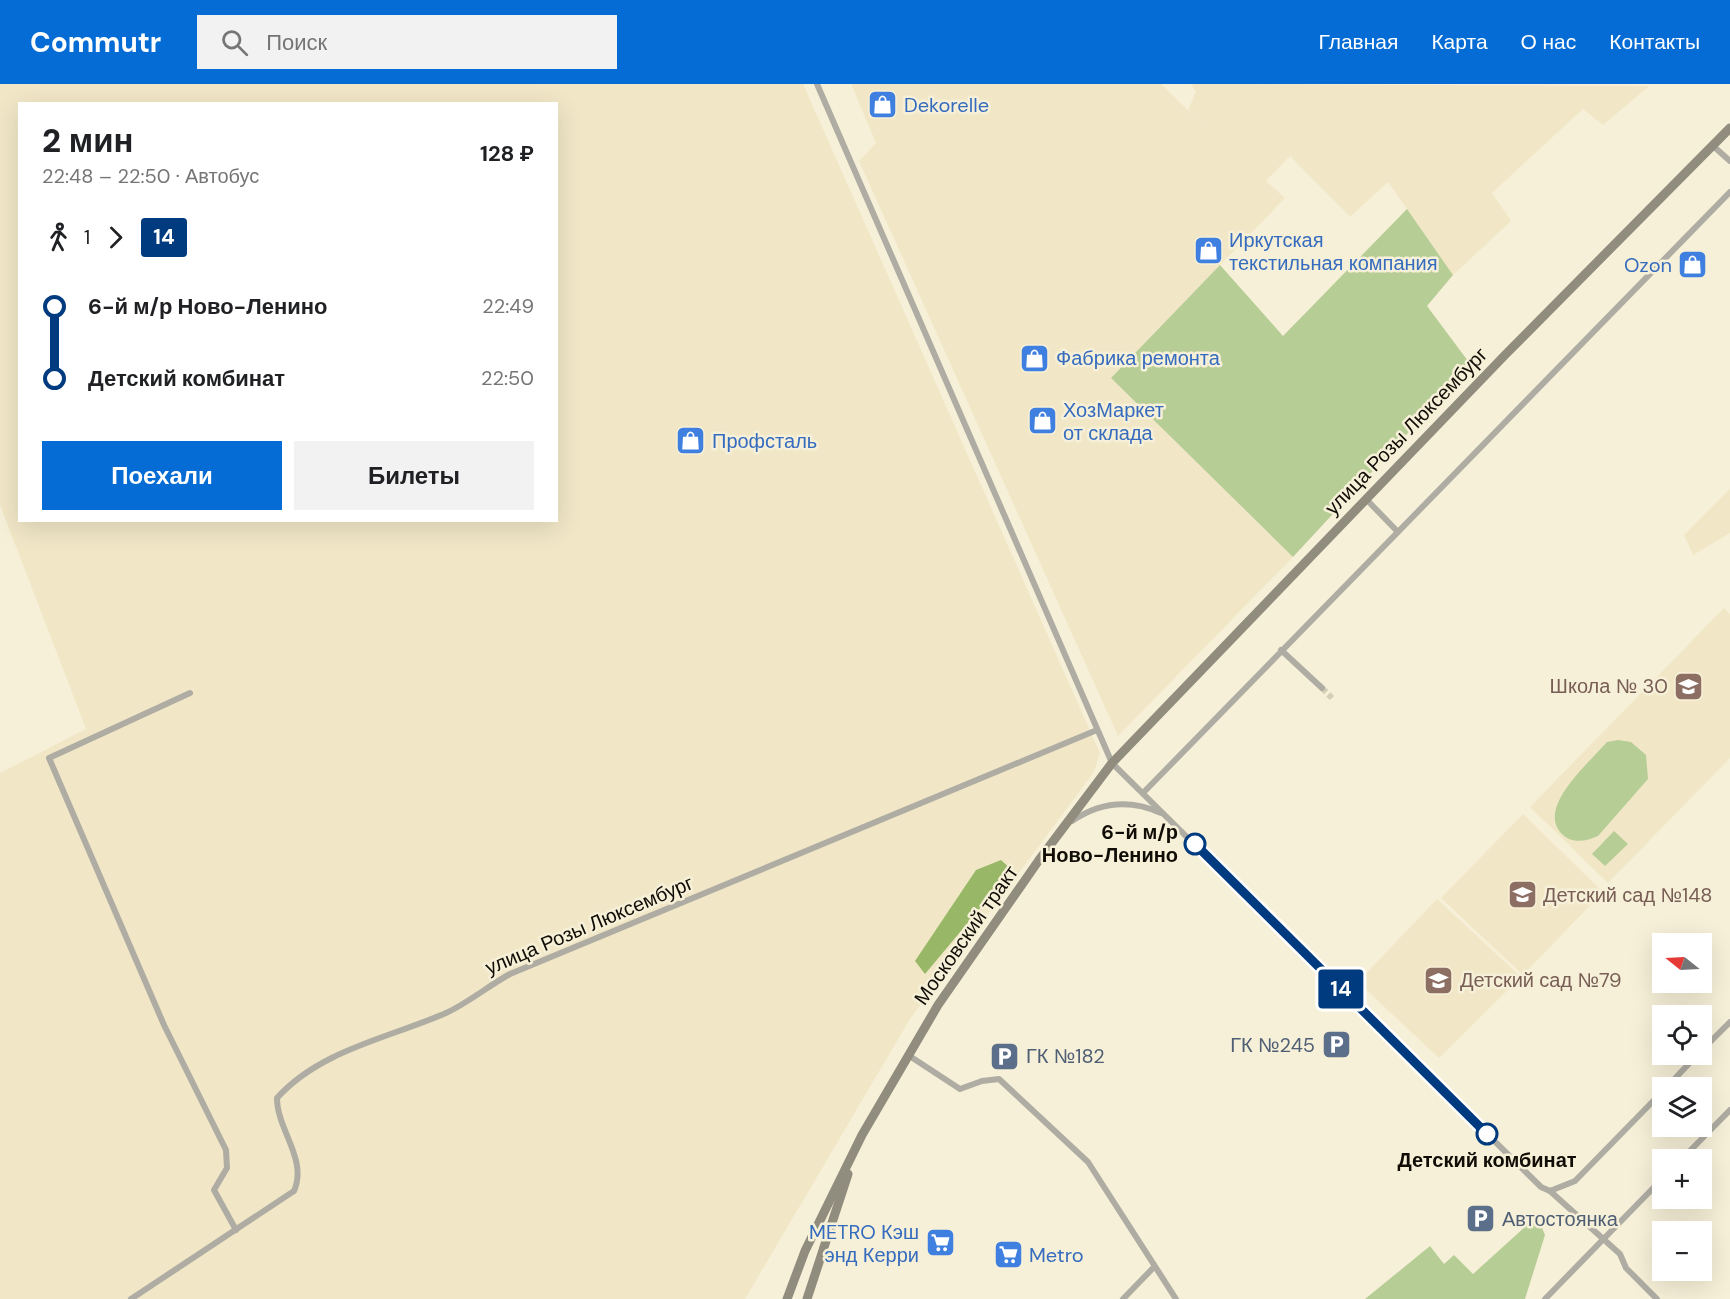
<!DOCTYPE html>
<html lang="ru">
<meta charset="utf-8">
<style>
:root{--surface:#fff;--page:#f2f2f2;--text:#202124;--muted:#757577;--accent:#046cd4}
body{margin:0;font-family:"DM Sans",sans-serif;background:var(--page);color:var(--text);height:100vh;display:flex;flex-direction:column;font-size:22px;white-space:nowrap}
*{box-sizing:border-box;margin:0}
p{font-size:20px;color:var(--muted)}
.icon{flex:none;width:33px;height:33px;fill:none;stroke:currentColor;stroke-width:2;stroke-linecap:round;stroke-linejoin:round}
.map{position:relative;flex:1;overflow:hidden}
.side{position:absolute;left:18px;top:18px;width:540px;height:420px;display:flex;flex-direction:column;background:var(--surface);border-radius:0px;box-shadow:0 6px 24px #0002}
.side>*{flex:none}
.badge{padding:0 12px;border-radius:4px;font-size:21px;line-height:39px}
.needle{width:39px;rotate:288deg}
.tools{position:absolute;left:1652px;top:849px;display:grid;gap:12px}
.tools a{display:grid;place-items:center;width:60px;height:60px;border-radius:0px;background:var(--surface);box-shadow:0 6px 24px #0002;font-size:30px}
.map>.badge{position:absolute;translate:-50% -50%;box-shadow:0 0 0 3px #fff}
.legs{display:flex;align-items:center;gap:9px;height:66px;padding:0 24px;font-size:20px}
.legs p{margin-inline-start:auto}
.overview{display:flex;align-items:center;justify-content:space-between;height:102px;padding:0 24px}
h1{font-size:33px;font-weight:800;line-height:45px}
.action{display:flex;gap:12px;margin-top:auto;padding:12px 24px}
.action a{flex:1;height:69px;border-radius:0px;background:var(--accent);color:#fff;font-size:24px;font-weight:800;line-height:69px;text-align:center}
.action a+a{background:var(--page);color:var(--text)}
ul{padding:0 24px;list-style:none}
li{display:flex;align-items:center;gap:21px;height:72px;font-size:22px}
li i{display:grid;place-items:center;width:9px;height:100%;margin:0 8px;background:currentColor}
li i::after{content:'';width:15px;height:15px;margin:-8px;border:4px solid;border-radius:50%;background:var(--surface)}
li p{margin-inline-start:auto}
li:first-child i{background:linear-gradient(#0000 50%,currentColor 0)}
li:last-child i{background:linear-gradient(currentColor 50%,#0000 0)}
header{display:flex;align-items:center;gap:36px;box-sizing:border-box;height:84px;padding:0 30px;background:var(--accent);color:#fff}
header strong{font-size:28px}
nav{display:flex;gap:33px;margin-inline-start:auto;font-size:21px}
.search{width:420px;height:54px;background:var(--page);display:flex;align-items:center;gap:15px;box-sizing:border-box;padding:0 21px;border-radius:0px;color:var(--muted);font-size:22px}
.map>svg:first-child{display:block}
.built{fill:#f1e7c7;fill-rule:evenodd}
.green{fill:#b7cd96}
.forest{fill:#98b767}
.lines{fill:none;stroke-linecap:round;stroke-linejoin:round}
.minor-tunnel{stroke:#d4ceb8;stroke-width:6;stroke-dasharray:6 3;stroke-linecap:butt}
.minor{stroke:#afada3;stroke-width:6}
.secondary{stroke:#908d7e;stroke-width:9}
.line-1-casing{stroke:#fff;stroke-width:14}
.line-1{stroke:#003b80;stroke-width:9}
.stop-1-dot{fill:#fff;stroke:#003b80;stroke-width:3}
.labels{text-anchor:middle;stroke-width:5;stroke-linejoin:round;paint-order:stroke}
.shop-label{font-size:20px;fill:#366cbe;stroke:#f7f0d8;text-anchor:start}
.street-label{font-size:20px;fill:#100d06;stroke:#f7f0d8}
.education-label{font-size:20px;fill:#785e54;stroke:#f7f0d8;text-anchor:start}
.stop-label{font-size:20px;font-weight:bold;fill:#100d06;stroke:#f7f0d8;text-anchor:end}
.service-label{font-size:20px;fill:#4e5e75;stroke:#f7f0d8;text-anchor:start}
</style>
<header>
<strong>Commutr</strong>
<div class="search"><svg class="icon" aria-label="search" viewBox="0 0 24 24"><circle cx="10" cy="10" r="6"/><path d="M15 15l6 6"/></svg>Поиск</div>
<nav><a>Главная</a><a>Карта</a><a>О нас</a><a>Контакты</a></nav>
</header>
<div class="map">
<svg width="1730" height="1215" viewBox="0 0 1730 1215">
<rect width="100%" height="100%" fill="#f7f0d8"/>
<g class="built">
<path d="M0 0H803L1100 669 1094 688 910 935 745 1215H0V689L86 645 0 421ZM20 20H556V436H20Z"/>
<polygon points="851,0 1161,0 1210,48 1188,26 1196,8 1191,0 1649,2 1603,41 1583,25 1492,109 1511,137 1453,191 1388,98 1350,133 1290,72 1266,97 1285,114 1111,294 1293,473 1118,652 859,77 876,59"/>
<polygon points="1730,405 1730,449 1693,471 1684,451"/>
<polygon points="1724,524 1730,530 1730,674 1608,799 1530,723"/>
<polygon points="1523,730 1603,808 1523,891 1441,814"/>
<polygon points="1437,815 1521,893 1439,974 1358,898"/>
</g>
<g class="green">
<polygon points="1407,125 1453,191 1427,222 1471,281 1293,473 1111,294 1220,181 1283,252"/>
<path d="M1618 656 1631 658 1646 671 1648 695 1598 752C1587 757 1573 760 1563 751 1534 725 1590 678 1607 658Z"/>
<polygon points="1614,747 1628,760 1605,782 1592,770"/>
<polygon points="1537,1132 1545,1151 1525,1215 1365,1215 1430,1162 1444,1180 1454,1171 1473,1190"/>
</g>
<polygon class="forest" points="1001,776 1012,786 925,890 915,877 976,786"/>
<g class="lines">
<polyline class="minor-tunnel" points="1322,604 1332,614"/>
<g class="minor">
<polyline points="817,0 1112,679 1541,1103 1550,1107 1575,1097 1662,1008"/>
<polyline points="1712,61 1730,77"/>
<polyline points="1366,415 1397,447"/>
<polyline points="1281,566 1322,604"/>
<polyline points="190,609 49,674 164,941 226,1066 227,1084 214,1106 236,1146"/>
<polyline points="1143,709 1730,108"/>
<path d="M1072 737C1100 718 1130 715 1161 729"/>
<polyline points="1701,967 1730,938"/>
<polyline points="908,971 960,1005 982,997 999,995 1088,1078 1176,1215"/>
<polyline points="1666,1004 1698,970"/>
<polyline points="1681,1076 1730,1026"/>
<polyline points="1550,1107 1620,1170 1626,1184 1657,1215"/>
<path d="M131 1215 294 1107C308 1075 277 1046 277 1014 320 966 389 954 446 929 468 919 488 902 510 890L1097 646"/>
<polyline points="1123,1215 1154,1183"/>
<polyline points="1545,1215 1662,1095"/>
</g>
<g class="secondary">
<polyline points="787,1215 805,1167 862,1051 938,921 1039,776 1112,679 1505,271 1730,44"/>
<polyline points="807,1215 848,1090"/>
</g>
</g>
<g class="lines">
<defs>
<polyline id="line-1" points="1195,760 1487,1050"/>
</defs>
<use href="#line-1" class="line-1-casing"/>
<use href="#line-1" class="line-1"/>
</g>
<defs>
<symbol id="shop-square" viewBox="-11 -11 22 22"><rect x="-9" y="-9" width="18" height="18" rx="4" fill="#3f7fe0" stroke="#f7f0d8"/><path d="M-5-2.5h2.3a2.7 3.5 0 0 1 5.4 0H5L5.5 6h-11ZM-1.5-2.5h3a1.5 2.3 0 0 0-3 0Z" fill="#fff"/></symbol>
<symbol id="school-square" viewBox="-11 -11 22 22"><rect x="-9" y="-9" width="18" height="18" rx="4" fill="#8d6e63" stroke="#f7f0d8"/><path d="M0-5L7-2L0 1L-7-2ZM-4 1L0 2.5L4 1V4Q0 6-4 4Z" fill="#fff"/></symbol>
<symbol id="parking-square" viewBox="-11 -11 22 22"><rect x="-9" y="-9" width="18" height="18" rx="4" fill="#5c6f8a" stroke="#f7f0d8"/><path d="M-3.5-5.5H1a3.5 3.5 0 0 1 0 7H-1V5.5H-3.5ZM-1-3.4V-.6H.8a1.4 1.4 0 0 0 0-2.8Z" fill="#fff"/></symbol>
<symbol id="supermarket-square" viewBox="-11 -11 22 22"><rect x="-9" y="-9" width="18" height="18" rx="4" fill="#3f7fe0" stroke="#f7f0d8"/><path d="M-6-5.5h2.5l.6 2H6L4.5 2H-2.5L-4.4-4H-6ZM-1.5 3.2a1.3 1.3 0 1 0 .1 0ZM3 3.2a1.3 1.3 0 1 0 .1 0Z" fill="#fff"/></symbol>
</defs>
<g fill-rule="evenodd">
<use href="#shop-square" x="866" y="4" width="33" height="33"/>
<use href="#shop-square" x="1192" y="150" width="33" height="33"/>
<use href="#shop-square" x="1676" y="164" width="33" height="33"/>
<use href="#shop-square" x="1018" y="258" width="33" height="33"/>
<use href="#shop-square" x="1026" y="320" width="33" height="33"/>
<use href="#shop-square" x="674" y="340" width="33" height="33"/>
<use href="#school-square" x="1672" y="586" width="33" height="33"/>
<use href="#school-square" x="1506" y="794" width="33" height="33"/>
<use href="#school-square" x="1422" y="880" width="33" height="33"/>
<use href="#parking-square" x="1320" y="944" width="33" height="33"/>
<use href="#parking-square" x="988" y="956" width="33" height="33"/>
<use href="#parking-square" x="1464" y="1118" width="33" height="33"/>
<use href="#supermarket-square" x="924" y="1142" width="33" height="33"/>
<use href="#supermarket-square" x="992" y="1154" width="33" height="33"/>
</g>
<g class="stop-1-dot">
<circle cx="1195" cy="760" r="10"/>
<circle cx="1487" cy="1050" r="10"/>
</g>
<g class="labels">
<g class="shop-label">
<text x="904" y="28">Dekorelle</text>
<text x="1229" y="163">Иркутская<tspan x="1229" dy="23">текстильная компания</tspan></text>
<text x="1672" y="188" text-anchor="end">Ozon</text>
<text x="1056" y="281">Фабрика ремонта</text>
<text x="1063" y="333">ХозМаркет<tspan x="1063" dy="23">от склада</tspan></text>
<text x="712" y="364">Профсталь</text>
<text x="919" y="1155" text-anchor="end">METRO Кэш<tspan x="919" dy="23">энд Керри</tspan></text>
<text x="1029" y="1178">Metro</text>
</g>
<g class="street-label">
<text transform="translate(1406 347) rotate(-46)" y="7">улица Розы Люксембург</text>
<text transform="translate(589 841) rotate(-23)" y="7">улица Розы Люксембург</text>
<text transform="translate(966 851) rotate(-55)" y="7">Московский тракт</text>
</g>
<g class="education-label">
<text x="1668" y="609" text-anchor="end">Школа № 30</text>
<text x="1543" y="818">Детский сад №148</text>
<text x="1460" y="903">Детский сад №79</text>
</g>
<g class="stop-label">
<text x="1178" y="755">6-й м/р<tspan x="1178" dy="23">Ново-Ленино</tspan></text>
<text x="1487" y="1083" text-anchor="middle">Детский комбинат</text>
</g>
<g class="service-label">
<text x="1315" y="968" text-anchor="end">ГК №245</text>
<text x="1026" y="979">ГК №182</text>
<text x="1502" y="1142">Автостоянка</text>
</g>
</g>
</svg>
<div class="tools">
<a><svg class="needle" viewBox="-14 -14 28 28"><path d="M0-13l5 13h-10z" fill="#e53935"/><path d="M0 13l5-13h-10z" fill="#757577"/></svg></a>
<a><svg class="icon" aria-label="locate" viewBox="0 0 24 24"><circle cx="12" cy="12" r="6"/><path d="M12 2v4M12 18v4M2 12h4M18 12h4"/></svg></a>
<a><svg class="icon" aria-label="layers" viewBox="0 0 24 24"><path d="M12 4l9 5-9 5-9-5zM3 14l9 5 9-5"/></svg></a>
<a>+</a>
<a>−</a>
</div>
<b class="badge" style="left:1341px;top:905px;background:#003b80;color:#fff">14</b>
<section class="side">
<div class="overview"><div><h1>2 мин</h1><p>22:48 – 22:50 · Автобус</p></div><b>128 ₽</b></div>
<div class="legs"><svg class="icon" aria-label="walk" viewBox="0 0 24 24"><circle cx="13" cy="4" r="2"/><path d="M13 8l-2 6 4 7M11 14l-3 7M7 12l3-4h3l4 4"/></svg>1<svg class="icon" aria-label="forward" viewBox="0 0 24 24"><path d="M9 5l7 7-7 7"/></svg><b class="badge" style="background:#003b80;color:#fff">14</b></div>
<ul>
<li><i style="color:#003b80"></i><b>6-й м/р Ново-Ленино</b><p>22:49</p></li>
<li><i style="color:#003b80"></i><b>Детский комбинат</b><p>22:50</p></li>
</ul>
<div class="action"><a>Поехали</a><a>Билеты</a></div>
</section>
</div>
